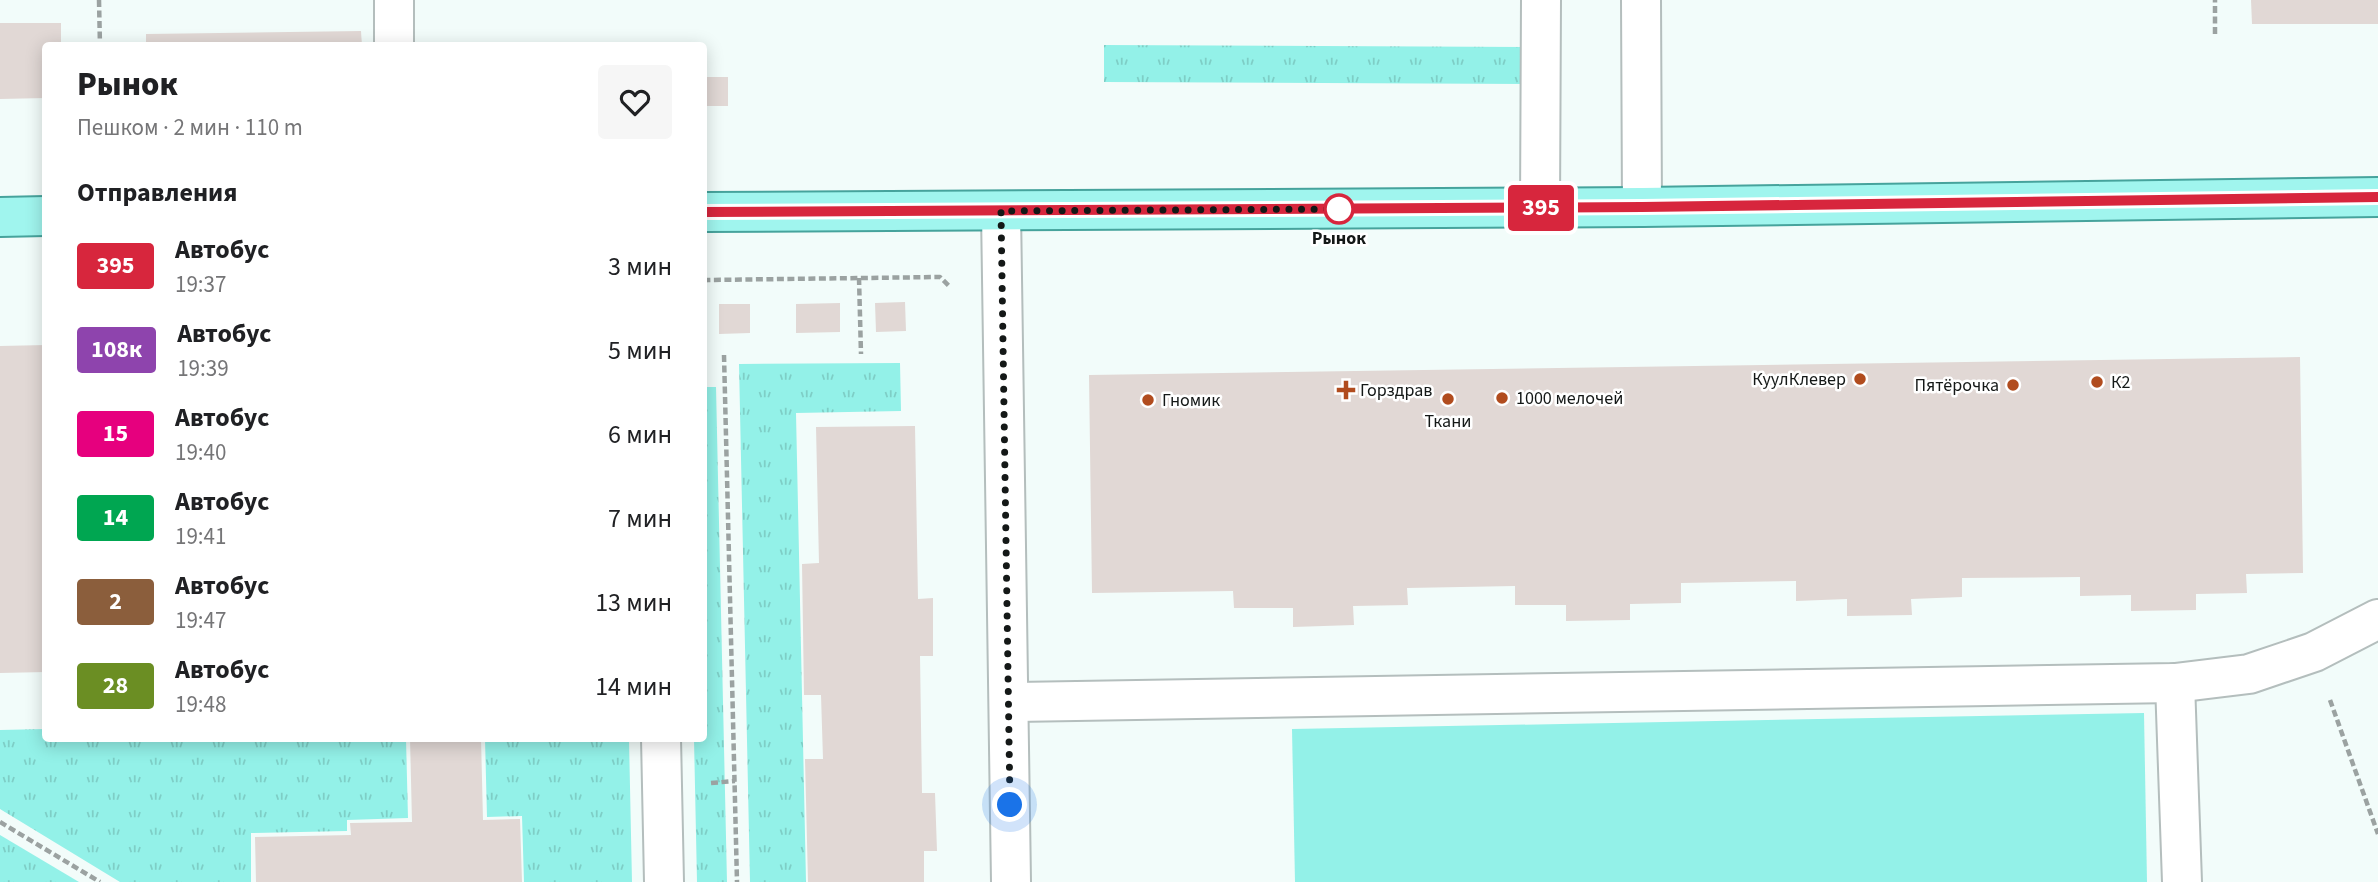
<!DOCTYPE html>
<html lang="ru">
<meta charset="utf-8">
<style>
:root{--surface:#fff;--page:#f6f6f6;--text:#202124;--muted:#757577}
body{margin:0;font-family:"Source Sans 3",sans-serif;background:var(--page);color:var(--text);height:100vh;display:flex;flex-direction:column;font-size:26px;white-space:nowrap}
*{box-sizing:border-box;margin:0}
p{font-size:23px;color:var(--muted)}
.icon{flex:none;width:38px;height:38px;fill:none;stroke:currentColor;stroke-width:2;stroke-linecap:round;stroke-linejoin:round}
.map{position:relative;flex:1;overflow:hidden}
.details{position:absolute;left:42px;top:42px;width:665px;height:700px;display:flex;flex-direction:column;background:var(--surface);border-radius:7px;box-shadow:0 4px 18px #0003}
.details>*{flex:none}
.badge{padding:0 14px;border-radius:5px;font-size:24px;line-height:46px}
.you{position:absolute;width:35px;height:35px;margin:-18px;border:5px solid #fff;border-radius:50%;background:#1a73e8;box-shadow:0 0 0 10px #1a73e833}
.map>.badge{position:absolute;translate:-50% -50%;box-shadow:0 0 0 4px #fff}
h2{padding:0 35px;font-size:26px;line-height:63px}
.round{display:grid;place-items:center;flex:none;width:74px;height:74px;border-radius:7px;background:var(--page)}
.headline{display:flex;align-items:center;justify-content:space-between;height:119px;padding:0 35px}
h1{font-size:33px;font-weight:800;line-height:52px}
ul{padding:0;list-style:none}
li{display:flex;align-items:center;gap:21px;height:84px;padding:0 35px}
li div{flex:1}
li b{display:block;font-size:26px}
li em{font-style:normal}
li .badge{min-width:77px;font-weight:700;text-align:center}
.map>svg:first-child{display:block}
.grass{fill:url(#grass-tufts)}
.green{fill:#93f1e8}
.building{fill:#e1d8d5}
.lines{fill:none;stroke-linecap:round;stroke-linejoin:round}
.minor-casing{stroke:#b4bebd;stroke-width:42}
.major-casing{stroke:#46a39c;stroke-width:42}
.path{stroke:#9ba2a1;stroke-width:4.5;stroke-dasharray:7 3.5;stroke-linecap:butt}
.minor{stroke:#fff;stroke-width:38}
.major{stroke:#a0f5ee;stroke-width:38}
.line-casing{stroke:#fff;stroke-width:16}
.line{stroke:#d7263d;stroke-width:10}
.walk{stroke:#141817;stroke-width:7;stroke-dasharray:0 12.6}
.stop-dot{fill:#fff;stroke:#d7263d;stroke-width:3.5}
.poi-dot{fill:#b14c1e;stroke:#fff;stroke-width:2.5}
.labels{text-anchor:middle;stroke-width:5;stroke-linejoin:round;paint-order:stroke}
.stop-label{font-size:18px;font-weight:bold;fill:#141817;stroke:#fff}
.poi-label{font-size:18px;fill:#141817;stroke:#fff;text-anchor:start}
</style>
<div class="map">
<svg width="2378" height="882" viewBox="0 0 2378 882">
<defs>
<pattern id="grass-tufts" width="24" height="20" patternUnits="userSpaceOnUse" patternTransform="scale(1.75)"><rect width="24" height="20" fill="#93f1e8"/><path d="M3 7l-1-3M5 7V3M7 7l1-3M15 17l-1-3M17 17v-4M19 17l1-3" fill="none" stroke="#7ecec6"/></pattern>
</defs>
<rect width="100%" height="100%" fill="#f2fcfa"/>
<g class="grass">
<polygon points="1104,45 1525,47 1525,84 1104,82"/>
<polygon points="900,363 901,411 796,413 806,882 750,882 739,364"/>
<polygon points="704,387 716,387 727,882 697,882 694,739 704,738"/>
<polygon points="45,729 46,738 406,739 408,818 347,820 347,831 251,833 251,882 120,882 0,809 0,730"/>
<polygon points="485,739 629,739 632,882 524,882 522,816 487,817"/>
<polygon points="0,835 79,882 0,882"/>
</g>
<polygon class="green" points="2144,713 2147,882 1295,882 1292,729"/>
<g class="building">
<polygon points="2251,0 2378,0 2378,24 2252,24"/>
<polygon points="0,23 61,23 61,46 46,46 46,98 0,99"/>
<polygon points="361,31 362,46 146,46 146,34"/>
<rect x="704" y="77" width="24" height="29"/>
<polygon points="905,302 906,331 876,332 875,303"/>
<polygon points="840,303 840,332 796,333 796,304"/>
<polygon points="719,304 750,304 750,333 719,334"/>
<polygon points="46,345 46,672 0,673 0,346"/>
<polygon points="2300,357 2303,573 2246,574 2247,593 2196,594 2196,610 2131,611 2131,595 2080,596 2080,577 1962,578 1962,597 1911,599 1912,615 1847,616 1847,599 1796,601 1796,581 1681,583 1681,603 1630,604 1630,620 1566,621 1566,605 1515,605 1515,586 1407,588 1408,605 1353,606 1354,625 1293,627 1293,608 1234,608 1233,591 1092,593 1089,375"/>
<polygon points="915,426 918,599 933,598 933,656 920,656 922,793 935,793 937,851 924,851 924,882 808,882 805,759 823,759 821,695 804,695 802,564 819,563 816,427"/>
<polygon points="410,738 481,738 483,820 520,819 522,882 256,882 255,837 351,835 350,823 412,822"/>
</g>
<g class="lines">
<defs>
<g id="minor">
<polyline points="394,0 394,46"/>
<polyline points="1641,0 1642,207"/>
<polyline points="1540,208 1541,0"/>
<polyline points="1001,211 1011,882"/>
<polyline points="2175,683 2182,882"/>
<polyline points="1009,702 2175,683 2249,674 2314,652 2378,619"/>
<polyline points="661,738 664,882"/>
</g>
<g id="major">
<polyline points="704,212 1642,207 2378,197"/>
<polyline points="0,217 46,216"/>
</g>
</defs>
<use href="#minor" class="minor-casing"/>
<use href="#major" class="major-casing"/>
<g class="path">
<polyline points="99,0 100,46"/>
<polyline points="2215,34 2215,0"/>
<polyline points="859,278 861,354"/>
<polyline points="704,282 707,280 940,277 950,287"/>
<polyline points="724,355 737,882"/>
<polyline points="2330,700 2378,834"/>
<polyline points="711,783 735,781"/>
<polyline points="0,822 100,882"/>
</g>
<use href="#minor" class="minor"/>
<use href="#major" class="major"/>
</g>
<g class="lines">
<defs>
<polyline id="line" points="704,212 1642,207 2378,197"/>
</defs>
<use href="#line" class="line-casing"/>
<use href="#line" class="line"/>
<polyline class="walk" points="1010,805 1001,211 1339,209"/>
</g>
<circle class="stop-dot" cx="1339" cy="209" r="14"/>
<g class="poi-dot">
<circle cx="1860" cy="379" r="7"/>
<circle cx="2097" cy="382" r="7"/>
<circle cx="2013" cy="385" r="7"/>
<path d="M1342.5 379.5h7v7h7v7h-7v7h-7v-7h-7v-7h7z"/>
<circle cx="1502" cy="398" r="7"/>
<circle cx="1448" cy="399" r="7"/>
<circle cx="1148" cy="400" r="7"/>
</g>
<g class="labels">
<g class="stop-label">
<text x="1339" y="244">Рынок</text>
</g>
<g class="poi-label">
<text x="1846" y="385" text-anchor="end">КуулКлевер</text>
<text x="2111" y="388">К2</text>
<text x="1999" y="391" text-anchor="end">Пятёрочка</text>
<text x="1360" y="396">Горздрав</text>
<text x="1516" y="404">1000 мелочей</text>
<text x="1162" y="406">Гномик</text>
<text x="1448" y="427" text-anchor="middle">Ткани</text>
</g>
</g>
</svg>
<div class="you" style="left:1010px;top:805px"></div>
<b class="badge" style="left:1541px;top:208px;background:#d7263d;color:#fff">395</b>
<section class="details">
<div class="headline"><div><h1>Рынок</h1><p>Пешком · 2 мин · 110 m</p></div><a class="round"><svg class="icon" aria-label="heart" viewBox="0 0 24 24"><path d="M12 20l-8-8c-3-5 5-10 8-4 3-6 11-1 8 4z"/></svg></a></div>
<h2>Отправления</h2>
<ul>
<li><span class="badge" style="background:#d7263d;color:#fff">395</span><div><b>Автобус</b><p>19:37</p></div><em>3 мин</em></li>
<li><span class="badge" style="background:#8e44ad;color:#fff">108к</span><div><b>Автобус</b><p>19:39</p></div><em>5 мин</em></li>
<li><span class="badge" style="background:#e6007e;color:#fff">15</span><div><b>Автобус</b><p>19:40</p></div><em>6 мин</em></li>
<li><span class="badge" style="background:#00a651;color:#fff">14</span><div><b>Автобус</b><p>19:41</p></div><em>7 мин</em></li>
<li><span class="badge" style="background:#8b5e3c;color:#fff">2</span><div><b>Автобус</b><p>19:47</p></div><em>13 мин</em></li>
<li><span class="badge" style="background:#6b8e23;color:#fff">28</span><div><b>Автобус</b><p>19:48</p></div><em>14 мин</em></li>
</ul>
</section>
</div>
